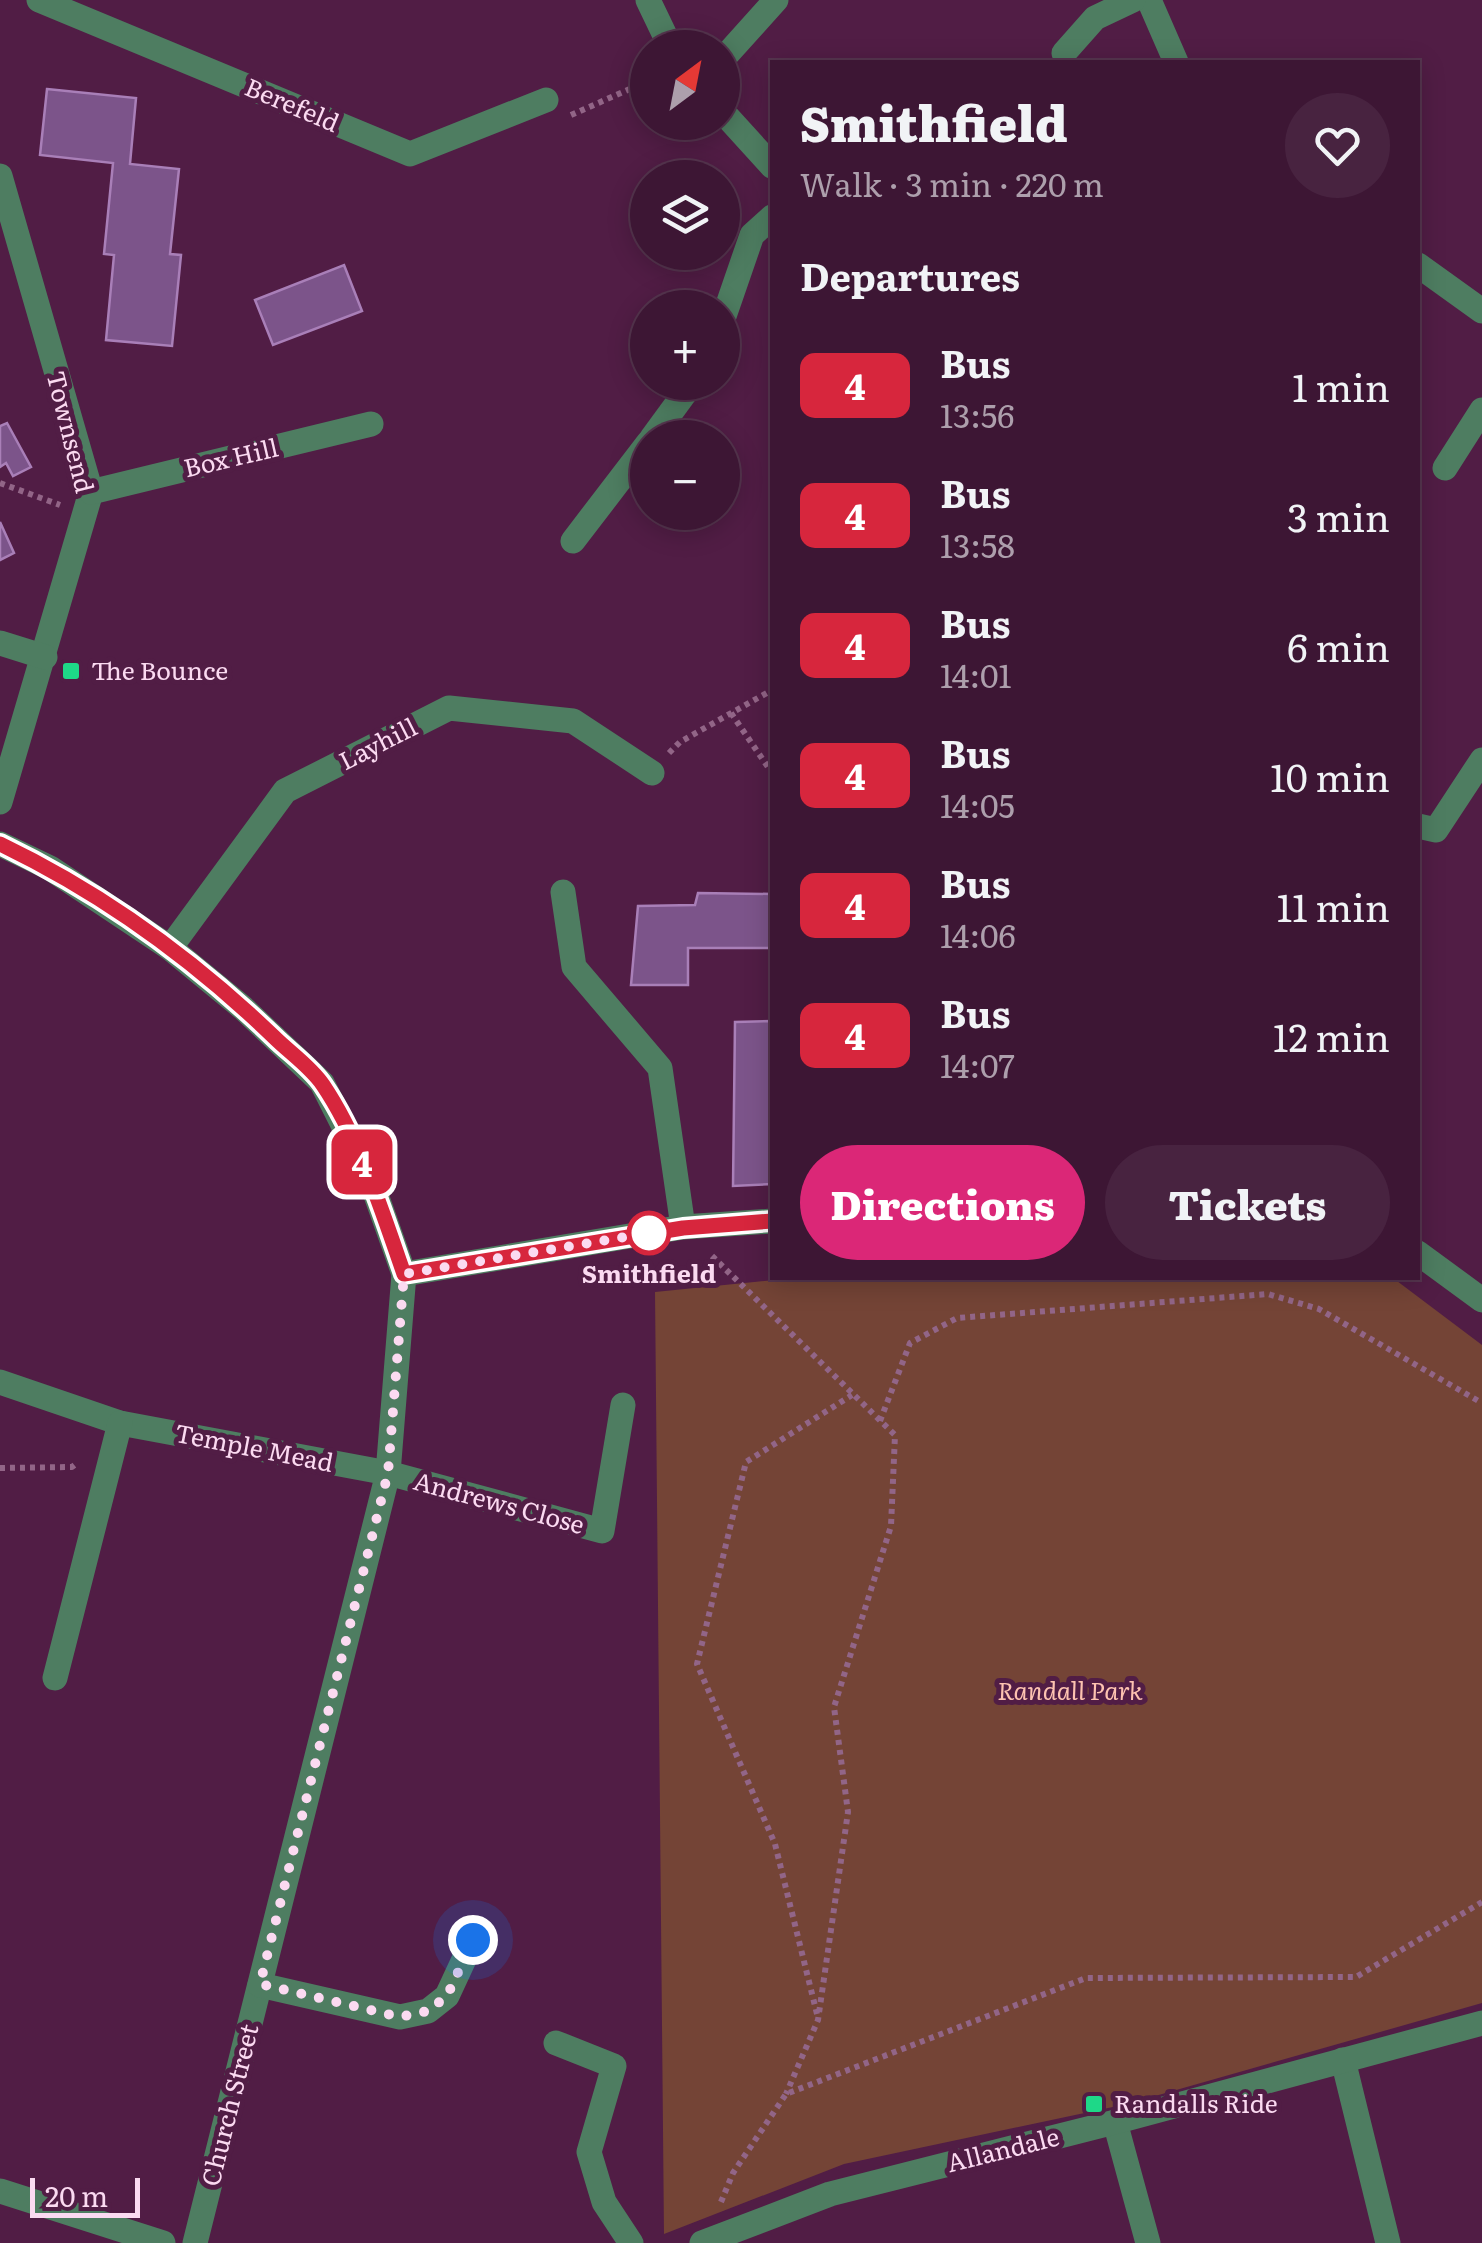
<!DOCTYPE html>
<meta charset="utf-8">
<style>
:root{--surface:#3d1634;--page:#482340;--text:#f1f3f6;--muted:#ad9fac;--line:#56354f;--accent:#db2777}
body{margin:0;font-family:Literata,serif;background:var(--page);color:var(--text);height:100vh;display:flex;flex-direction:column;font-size:38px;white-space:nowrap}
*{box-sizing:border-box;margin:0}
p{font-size:32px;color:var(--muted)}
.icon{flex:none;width:55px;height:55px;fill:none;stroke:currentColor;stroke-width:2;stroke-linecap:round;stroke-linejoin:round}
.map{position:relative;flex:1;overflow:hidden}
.sheet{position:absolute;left:770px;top:60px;width:650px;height:1220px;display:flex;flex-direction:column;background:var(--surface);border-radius:0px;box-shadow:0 5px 25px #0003,0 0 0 2px var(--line)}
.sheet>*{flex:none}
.badge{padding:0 20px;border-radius:15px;font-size:35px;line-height:65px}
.needle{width:65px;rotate:32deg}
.buttons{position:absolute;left:630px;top:30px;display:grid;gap:20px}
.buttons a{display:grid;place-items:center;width:110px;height:110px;border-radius:50%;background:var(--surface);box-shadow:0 5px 25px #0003,0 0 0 2px var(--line);font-size:50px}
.scale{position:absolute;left:30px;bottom:25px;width:110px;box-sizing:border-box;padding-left:10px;border:5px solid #fbdaf1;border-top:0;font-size:28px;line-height:35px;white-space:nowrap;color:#fbdaf1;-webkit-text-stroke:8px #511d45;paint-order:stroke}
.you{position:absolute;width:50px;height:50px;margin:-25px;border:8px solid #fff;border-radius:50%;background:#1a73e8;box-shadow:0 0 0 15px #1a73e833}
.map>.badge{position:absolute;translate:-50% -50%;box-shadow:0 0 0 5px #fff}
h2{padding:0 30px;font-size:38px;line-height:90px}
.round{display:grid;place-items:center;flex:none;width:105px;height:105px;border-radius:52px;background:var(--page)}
.head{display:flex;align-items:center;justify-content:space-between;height:170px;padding:0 30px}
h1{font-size:48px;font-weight:800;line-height:75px}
.button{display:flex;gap:20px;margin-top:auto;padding:20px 30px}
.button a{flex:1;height:115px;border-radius:60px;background:var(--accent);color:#fff;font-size:40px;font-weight:800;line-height:115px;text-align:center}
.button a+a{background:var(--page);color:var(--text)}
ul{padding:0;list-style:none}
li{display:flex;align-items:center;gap:30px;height:130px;padding:0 30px}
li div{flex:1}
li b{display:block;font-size:38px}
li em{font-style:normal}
li .badge{min-width:110px;font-weight:700;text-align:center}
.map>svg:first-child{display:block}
.green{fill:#744436}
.building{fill:#7c548a;stroke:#a97fb8;stroke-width:2.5}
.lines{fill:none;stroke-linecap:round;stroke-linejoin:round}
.path{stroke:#926587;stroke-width:6;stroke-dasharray:5 5;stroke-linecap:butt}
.minor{stroke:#4e7d61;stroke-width:25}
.line-casing{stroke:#fff;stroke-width:22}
.line{stroke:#d7263d;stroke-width:15}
.walk{stroke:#fbdaf1;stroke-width:10;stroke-dasharray:0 18}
.poi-dot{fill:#1ed888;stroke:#511d45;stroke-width:4}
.stop-dot{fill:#fff;stroke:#d7263d;stroke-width:5}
.labels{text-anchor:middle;stroke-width:10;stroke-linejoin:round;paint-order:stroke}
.street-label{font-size:25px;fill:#fbdaf1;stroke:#511d45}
.poi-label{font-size:25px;fill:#fbdaf1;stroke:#511d45;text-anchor:start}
.stop-label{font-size:25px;font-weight:bold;fill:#fbdaf1;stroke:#511d45}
.park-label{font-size:25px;font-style:italic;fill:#fdc3b1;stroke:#511d45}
</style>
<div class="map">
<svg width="1482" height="2243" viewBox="0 0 1482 2243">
<rect width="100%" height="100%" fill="#511d45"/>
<polygon class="green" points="795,1278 1393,1278 1482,1345 1482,2003 1127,2104 844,2164 664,2234 655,1292"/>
<g class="building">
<polygon points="47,89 136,98 130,164 179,169 170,254 181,255 172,346 106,340 114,255 104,254 113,163 40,155"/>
<polygon points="344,265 362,311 273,345 255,300"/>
<polygon points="7,423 31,467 13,476 6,463 0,467 0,426"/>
<polygon points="0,522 14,553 0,560"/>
<polygon points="698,893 772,894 772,948 688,948 688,985 631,985 638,906 695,905"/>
<polygon points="772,1021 772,1184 733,1186 735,1022"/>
</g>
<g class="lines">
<g class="path">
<polyline points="571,115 648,81"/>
<polyline points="0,483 60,505"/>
<polyline points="731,713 772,773"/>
<polyline points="669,753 680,742 772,690"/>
<polyline points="712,1256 895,1435 891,1526 834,1707 848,1812 818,2020 786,2094"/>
<polyline points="880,1421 910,1343 957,1318 1268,1294 1319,1309 1482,1403"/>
<polyline points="0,1468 72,1467 77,1463"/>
<polyline points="817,2014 775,1844 697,1664 746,1462 852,1395"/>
<polyline points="721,2202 733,2173 786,2094 1086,1978 1356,1977 1482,1902"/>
</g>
<g class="minor">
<polyline points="39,0 410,154 546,100"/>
<polyline points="648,0 671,48"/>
<polyline points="1149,0 1176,62"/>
<polyline points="1064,53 1095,18 1133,0"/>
<polyline points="722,60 776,0"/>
<polyline points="722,111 772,166"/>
<polyline points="0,176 91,492 0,802"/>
<polyline points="1418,265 1482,311"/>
<polyline points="722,322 752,235 772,217"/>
<polyline points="652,438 693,382"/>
<polyline points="1445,468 1482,410"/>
<polyline points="91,492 371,424"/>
<polyline points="573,541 648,443"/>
<polyline points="0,643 45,657"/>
<polyline points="1418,826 1436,830 1482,760"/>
<polyline points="0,844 50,868 170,948 243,1008 322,1083 370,1178 404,1274 388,1473 195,2243"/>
<polyline points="563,892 574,967 660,1068 683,1227"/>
<polyline points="170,948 285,791 449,708 573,721 652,773"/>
<polyline points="1418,1253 1482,1300"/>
<polyline points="404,1274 683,1227 772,1221"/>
<polyline points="0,1382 120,1423 388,1473 602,1531 623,1405"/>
<polyline points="55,1678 120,1423"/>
<polyline points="260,1985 400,2017 428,2011 447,1996 473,1940"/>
<polyline points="556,2043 614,2066 589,2152 604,2202 631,2243"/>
<polyline points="1343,2060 1388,2243"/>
<polyline points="1115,2122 1148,2243"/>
<polyline points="0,2191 163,2243"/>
<polyline points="702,2243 830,2194 1115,2122 1482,2023"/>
</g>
</g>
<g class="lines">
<defs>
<path id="line" d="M0 844C100 892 194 960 274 1037 289 1052 311 1067 323 1085 360 1140 382 1211 404 1274L683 1228 772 1221"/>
</defs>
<use href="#line" class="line-casing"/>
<use href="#line" class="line"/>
<polyline class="walk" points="473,1940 447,1996 428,2011 400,2017 260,1984 388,1473 404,1274 649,1233"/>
</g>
<g class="poi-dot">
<rect x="61" y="661" width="20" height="20" rx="5"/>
<rect x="1084" y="2094" width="20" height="20" rx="5"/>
</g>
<circle class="stop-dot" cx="649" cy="1233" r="20"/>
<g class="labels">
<g class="street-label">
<text transform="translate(292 105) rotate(23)" y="9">Berefeld</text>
<text transform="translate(70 432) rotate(76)" y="9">Townsend</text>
<text transform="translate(231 458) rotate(-13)" y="9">Box Hill</text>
<text transform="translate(378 744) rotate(-27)" y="9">Layhill</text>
<text transform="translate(254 1448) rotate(11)" y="9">Temple Mead</text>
<text transform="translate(499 1503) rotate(15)" y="9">Andrews Close</text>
<text transform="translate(230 2105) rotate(-76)" y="9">Church Street</text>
<text transform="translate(1003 2150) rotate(-14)" y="9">Allandale</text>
</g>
<g class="poi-label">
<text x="91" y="680">The Bounce</text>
<text x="1114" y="2113">Randalls Ride</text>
</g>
<g class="stop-label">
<text x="649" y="1283">Smithfield</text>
</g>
<g class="park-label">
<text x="1070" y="1700">Randall Park</text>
</g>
</g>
</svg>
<div class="buttons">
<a><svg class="needle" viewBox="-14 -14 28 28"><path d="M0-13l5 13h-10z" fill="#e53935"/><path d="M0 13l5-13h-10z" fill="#ad9fac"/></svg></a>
<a><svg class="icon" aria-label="layers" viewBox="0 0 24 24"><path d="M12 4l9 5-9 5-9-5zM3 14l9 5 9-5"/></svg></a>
<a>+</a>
<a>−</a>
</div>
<div class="scale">20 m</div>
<div class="you" style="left:473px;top:1940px"></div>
<b class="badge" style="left:362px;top:1162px;background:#d7263d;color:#fff">4</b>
<section class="sheet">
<div class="head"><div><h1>Smithfield</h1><p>Walk · 3 min · 220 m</p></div><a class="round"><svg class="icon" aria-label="heart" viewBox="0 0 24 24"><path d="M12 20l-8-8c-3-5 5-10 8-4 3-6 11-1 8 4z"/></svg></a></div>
<h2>Departures</h2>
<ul>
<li><span class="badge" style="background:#d7263d;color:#fff">4</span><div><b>Bus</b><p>13:56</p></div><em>1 min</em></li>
<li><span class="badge" style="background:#d7263d;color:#fff">4</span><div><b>Bus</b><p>13:58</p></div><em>3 min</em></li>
<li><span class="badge" style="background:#d7263d;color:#fff">4</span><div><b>Bus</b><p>14:01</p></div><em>6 min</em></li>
<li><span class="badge" style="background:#d7263d;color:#fff">4</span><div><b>Bus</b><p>14:05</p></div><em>10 min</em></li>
<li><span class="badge" style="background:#d7263d;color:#fff">4</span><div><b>Bus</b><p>14:06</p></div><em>11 min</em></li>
<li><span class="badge" style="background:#d7263d;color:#fff">4</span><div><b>Bus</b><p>14:07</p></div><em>12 min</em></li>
</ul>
<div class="button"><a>Directions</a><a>Tickets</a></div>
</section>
</div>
